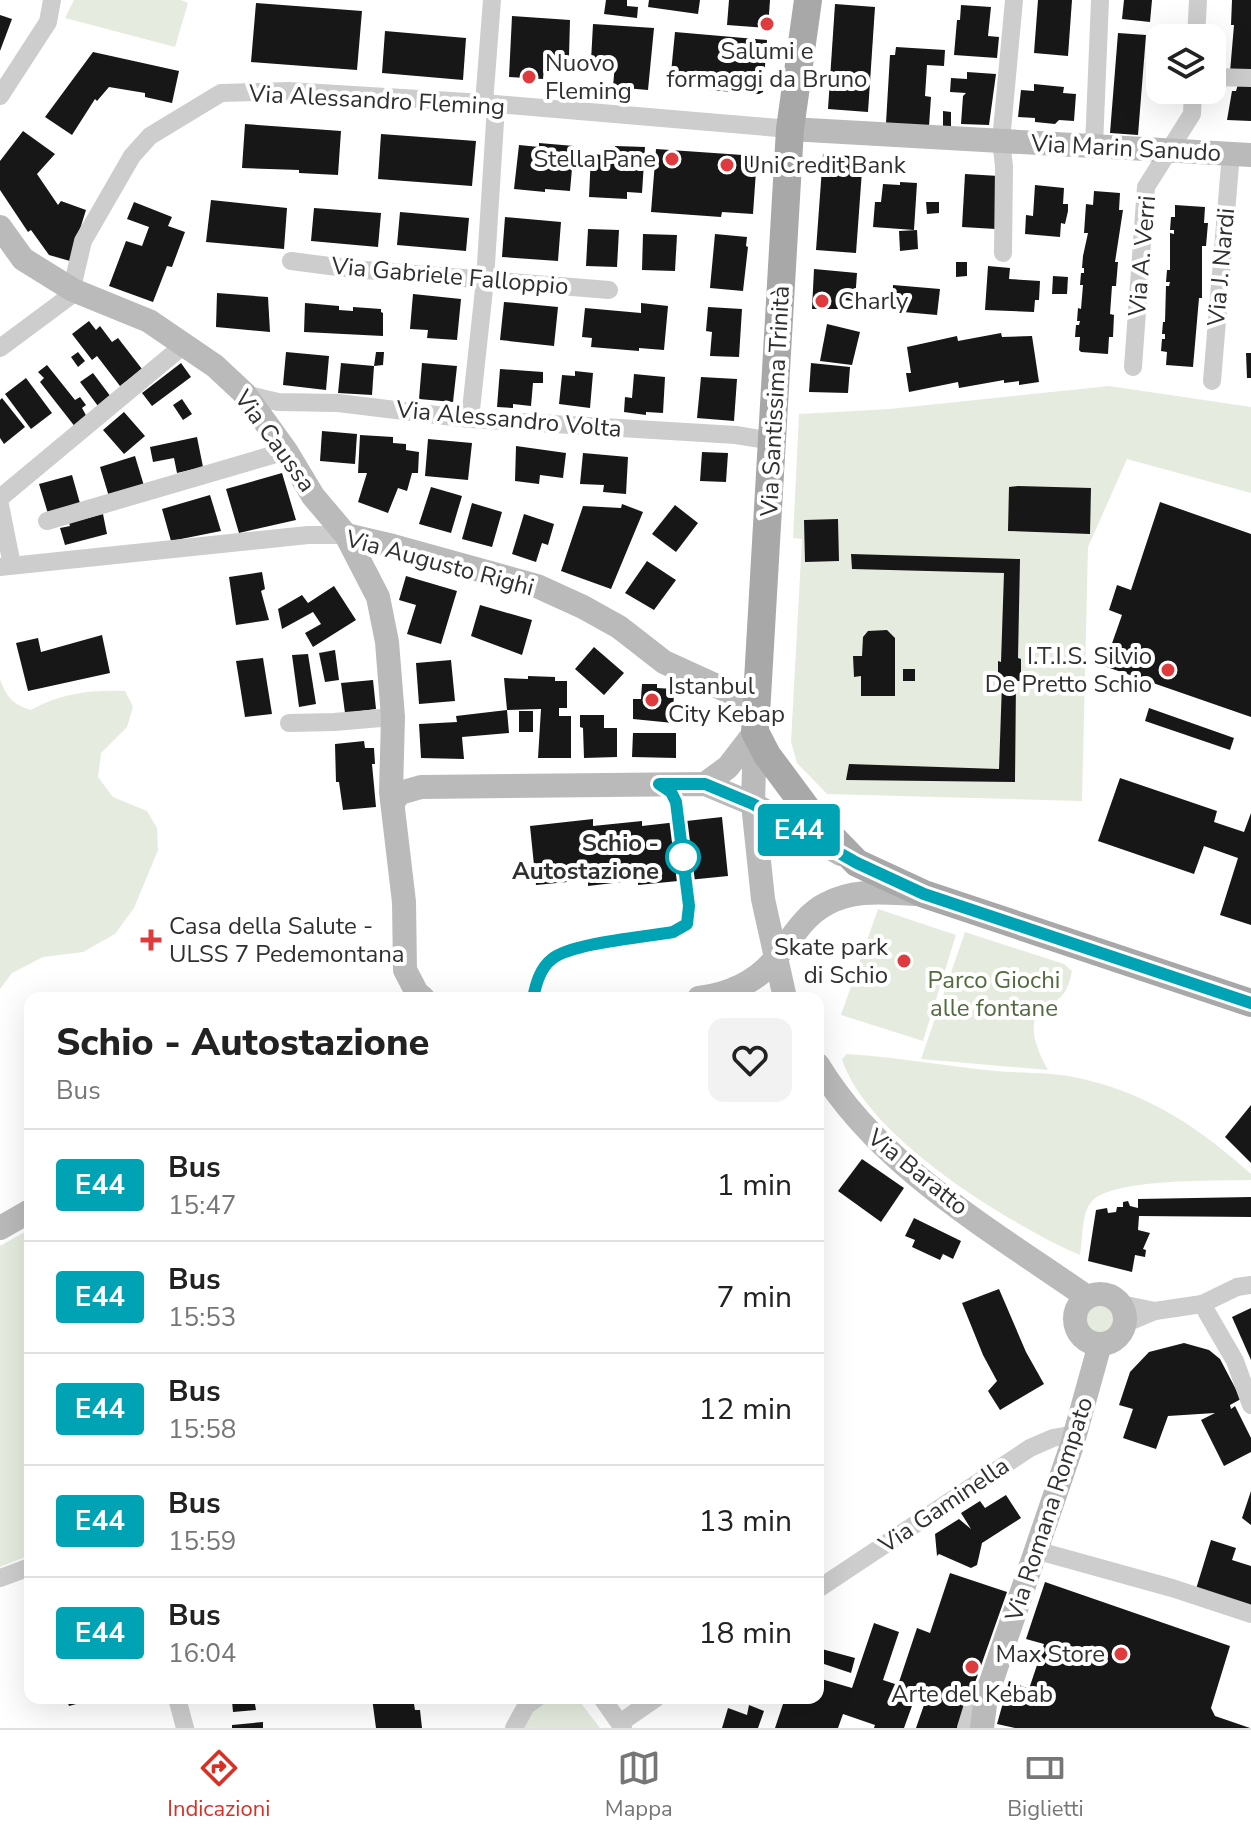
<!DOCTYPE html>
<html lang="it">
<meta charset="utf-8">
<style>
:root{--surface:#fff;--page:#f2f2f2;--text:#222;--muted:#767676;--line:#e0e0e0;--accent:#d93025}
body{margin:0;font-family:"Nunito Sans",sans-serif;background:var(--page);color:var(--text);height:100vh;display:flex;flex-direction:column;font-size:30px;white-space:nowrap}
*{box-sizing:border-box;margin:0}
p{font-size:26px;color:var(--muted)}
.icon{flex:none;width:44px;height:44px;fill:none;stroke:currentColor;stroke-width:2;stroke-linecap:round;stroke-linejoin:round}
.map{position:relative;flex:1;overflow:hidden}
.panel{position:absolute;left:24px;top:992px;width:800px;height:712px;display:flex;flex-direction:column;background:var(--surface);border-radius:16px;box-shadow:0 8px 32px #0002}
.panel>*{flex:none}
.badge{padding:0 16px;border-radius:6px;font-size:28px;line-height:52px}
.buttons{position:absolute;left:1146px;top:24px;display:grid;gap:16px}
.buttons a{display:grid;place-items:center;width:80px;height:80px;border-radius:16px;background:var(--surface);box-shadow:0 8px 32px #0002;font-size:40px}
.map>.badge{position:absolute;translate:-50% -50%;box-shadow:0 0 0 4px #fff}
.round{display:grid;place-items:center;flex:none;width:84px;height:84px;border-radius:16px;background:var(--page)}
.headline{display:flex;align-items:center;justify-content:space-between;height:136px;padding:0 32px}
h1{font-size:38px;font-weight:800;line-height:60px}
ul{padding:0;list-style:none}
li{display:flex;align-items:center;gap:24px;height:112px;padding:0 32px;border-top:2px solid var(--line)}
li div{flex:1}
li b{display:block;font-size:30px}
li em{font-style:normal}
li .badge{min-width:88px;font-weight:700;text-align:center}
.tabs{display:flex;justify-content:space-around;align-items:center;height:112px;border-top:2px solid var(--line);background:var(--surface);font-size:22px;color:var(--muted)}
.tabs a{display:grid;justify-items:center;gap:4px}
.tabs .active{color:var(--accent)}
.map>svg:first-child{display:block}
.green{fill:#e5ecdf}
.building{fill:#171717}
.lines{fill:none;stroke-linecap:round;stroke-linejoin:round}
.street{stroke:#cdcdcd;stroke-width:18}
.secondary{stroke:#bababa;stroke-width:24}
.primary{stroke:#a8a8a8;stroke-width:28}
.line-casing{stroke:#fff;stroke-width:18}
.line{stroke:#00a3b4;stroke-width:12}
.poi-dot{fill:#de3b3f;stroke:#fff;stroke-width:3}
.stop-dot{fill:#fff;stroke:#00a3b4;stroke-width:4}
.labels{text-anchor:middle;stroke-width:8;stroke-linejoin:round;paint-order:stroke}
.poi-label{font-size:24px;fill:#303030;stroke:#fff;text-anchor:start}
.street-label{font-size:24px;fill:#303030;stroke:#fff}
.stop-label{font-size:24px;font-weight:bold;fill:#303030;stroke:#fff;text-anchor:end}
.park-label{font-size:24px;fill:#516a3f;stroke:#fff}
</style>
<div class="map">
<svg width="1251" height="1728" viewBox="0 0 1251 1728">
<rect width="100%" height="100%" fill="#fff"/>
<g class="green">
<polygon points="74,0 181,0 188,3 175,47 65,18"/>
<polygon points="1109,386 1251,407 1251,493 1127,459 1088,547 1082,801 827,794 797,763 791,742 802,539 793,538 799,414 890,409"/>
<path d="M0 679C6 697 14 705 31 710 61 693 91 690 125 691L133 707 127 727 101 753 98 777 113 797 147 811 157 828 158 850 134 908 115 934 83 952 43 957 12 973 0 989Z"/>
<polygon points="878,909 956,935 923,1041 841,1015"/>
<path d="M965 932 1064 964 1072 971C1069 985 1066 996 1052 1003 1050 1004 1042 1007 1041 1009 1025 1025 1039 1054 1048 1070L921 1059Z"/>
<path d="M847 1054C893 1057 940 1065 986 1070 1018 1074 1053 1071 1083 1079 1151 1095 1201 1129 1251 1174V1180C1217 1181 1114 1178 1092 1201 1081 1213 1083 1239 1080 1255 1009 1224 866 1137 842 1059Z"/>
<polygon points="30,1229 30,1555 0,1567 0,1246"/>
<circle cx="1100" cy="1319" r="17"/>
<polygon points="545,1698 577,1698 600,1728 519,1728"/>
</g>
<g class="building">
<polygon points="606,0 627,0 627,6 638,7 637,18 604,14"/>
<polygon points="649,0 700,0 698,14 648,7"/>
<polygon points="729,0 770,0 768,28 727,25"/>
<polygon points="1038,0 1072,0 1068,56 1034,53"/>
<polygon points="1124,0 1152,0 1150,22 1122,19"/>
<polygon points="1232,0 1251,0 1251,73 1230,72 1234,25 1231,25"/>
<polygon points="256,3 362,11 357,70 251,62"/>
<polygon points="835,4 875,7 868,112 828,109"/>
<polygon points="961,5 991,7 988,36 999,37 997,58 954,55 957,20 960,20"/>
<polygon points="0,15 12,19 0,51"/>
<polygon points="512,16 570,20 569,56 545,56 543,79 509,77"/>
<polygon points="593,24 654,28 648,90 613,87 615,63 591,61"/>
<polygon points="385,31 466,38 463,80 382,73"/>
<polygon points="675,32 767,40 763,92 759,94 672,87 670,83"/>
<polygon points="1118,33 1146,35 1138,135 1110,133"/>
<polygon points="896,47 945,50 944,66 927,65 925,96 931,97 929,126 886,123 890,55 895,55"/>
<polygon points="93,52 179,71 172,103 145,97 145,93 109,87 97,101 95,99 72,135 45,117"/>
<polygon points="967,72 996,74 989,125 961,124 963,96 966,93 950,92 951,78 967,79"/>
<polygon points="1034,84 1064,87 1063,93 1076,94 1074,121 1059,120 1055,124 1035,122 1035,118 1018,117 1021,90 1034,91"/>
<polygon points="1238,84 1251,84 1251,121 1227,120 1232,91 1236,91"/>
<polygon points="943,111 951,112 951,129 943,129"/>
<polygon points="245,124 341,131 338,175 299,173 299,170 242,168"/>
<polygon points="23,131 55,154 37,174 58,205 61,201 86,210 70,261 49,255 31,230 28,232 0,190 0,161"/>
<polygon points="381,134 476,141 472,186 378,179"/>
<polygon points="539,143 574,146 570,191 545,189 545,192 514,189 519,145 539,147"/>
<polygon points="615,146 645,147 642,193 627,192 627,199 589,197 591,154 614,156"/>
<polygon points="656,149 757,156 753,214 722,212 721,217 651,212"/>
<polygon points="823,154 863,157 856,253 816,250"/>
<polygon points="965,174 999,176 996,229 962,227"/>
<polygon points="900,182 917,183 914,230 873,227 875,202 881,202 883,184 900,185"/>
<polygon points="1035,185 1064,188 1063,204 1068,204 1068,211 1065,224 1061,223 1060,237 1025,234 1026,215 1033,216"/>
<polygon points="1094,191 1120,193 1119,210 1123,210 1115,262 1118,262 1116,286 1112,286 1110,314 1114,315 1113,337 1109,337 1108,354 1081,352 1079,350 1080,337 1075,337 1076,325 1079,325 1080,321 1077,321 1078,308 1081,309 1083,285 1080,285 1081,273 1084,273 1084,268 1082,268 1083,256 1088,233 1084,233 1086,204 1093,205"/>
<polygon points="211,200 287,208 284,249 206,242"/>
<polygon points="134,202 172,217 168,226 185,232 172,267 167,266 153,302 109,286 126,241 142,246 149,227 127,219"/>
<polygon points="926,202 939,202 939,213 927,214"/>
<polygon points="1175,205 1205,207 1204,223 1208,223 1206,246 1202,246 1202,298 1199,298 1193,367 1166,365 1167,352 1161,351 1162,339 1165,339 1165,334 1162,334 1163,322 1165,322 1166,286 1169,286 1170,282 1166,282 1167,270 1170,270 1170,233 1174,234 1174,230 1170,230 1171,217 1175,217"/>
<polygon points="314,208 381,213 378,247 311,241"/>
<polygon points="400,212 469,218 466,251 397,245"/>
<polygon points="505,217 561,222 558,261 502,257"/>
<polygon points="588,229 619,230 617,267 586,266"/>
<polygon points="917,230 918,249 900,251 899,231"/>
<polygon points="643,234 677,235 675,271 642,270"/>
<polygon points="715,234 747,237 746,246 748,247 743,291 710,288"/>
<polygon points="956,262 967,262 967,276 956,277"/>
<polygon points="988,266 1010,268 1009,279 1040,281 1039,300 1035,300 1034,312 985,310"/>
<polygon points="814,269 857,273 855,301 841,300 840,309 812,309"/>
<polygon points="1053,276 1068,277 1067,294 1052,294"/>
<polygon points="893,285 940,289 937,315 892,311"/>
<polygon points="217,293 268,297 270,332 216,327"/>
<polygon points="413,294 461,299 457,340 427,338 428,330 410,329"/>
<polygon points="504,302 558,307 554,346 500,340"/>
<polygon points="305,303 339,306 339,310 353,311 353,307 381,309 381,312 383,313 383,336 304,332"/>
<polygon points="641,303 668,306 664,350 639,348 639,351 591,347 592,338 582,337 585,308 641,313"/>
<polygon points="708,307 742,309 739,357 710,356 712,332 706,331"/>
<polygon points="89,321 96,330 100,326 112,342 118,338 142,369 120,386 97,356 92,360 72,334"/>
<polygon points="827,324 860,332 852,365 820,361"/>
<polygon points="1001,333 1002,337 1032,336 1039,382 1019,385 1019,381 1004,383 1004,380 959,388 958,382 909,392 906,373 911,373 907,347 957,336 958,341"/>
<polygon points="78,352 85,361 78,367 71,357"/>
<polygon points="286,352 329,356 326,390 283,385"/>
<polygon points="376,352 384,352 383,365 374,366"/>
<polygon points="1246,353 1251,353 1251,378 1247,378"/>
<polygon points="181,363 191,377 152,406 142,393"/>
<polygon points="341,363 374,366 372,395 338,393"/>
<polygon points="422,363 457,366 453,402 419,399"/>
<polygon points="811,363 850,367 848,393 809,392"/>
<polygon points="47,365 75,400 80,397 86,405 82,408 88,419 76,428 40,382 44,378 38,372"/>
<polygon points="500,369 543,372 543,383 533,383 531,406 513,404 513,408 497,407"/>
<polygon points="575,371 593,373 590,408 559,404 562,375 575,376"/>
<polygon points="93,373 114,401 101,410 80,382"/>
<polygon points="634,374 665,377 663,413 646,412 646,415 624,412 625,397 632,398"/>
<polygon points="701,377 737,379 734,421 697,418"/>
<polygon points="26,378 52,413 31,429 5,394"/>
<polygon points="2,398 25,427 4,444 0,438 0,400"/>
<polygon points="182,399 192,414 183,420 173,405"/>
<polygon points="124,412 145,436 124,454 103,430"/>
<polygon points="322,431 357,434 355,464 320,461"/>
<polygon points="360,435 393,437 393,443 406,444 406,450 419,452 418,473 412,473 407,491 398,488 388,513 358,502 367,473 358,473"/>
<polygon points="197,437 203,467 177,473 174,458 153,462 150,447"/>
<polygon points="428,439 472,443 468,480 425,476"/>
<polygon points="516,446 566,453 563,478 540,475 539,484 515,481"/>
<polygon points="702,452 728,453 726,482 700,481"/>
<polygon points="583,453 628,457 626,494 603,492 604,485 580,484"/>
<polygon points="135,456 145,489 110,500 100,467"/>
<polygon points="282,473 296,520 239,533 226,489"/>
<polygon points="72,475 81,507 49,517 39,484"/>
<polygon points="1018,486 1091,488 1090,534 1008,531 1009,487"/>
<polygon points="431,487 462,496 451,533 419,524"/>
<polygon points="210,495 221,531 171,541 162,509"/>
<polygon points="1160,502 1251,534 1251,717 1104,666 1122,615 1109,610 1117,585 1131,590"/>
<polygon points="472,503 502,512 492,547 462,539"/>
<polygon points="622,504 643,512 611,589 561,571 583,506 621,508"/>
<polygon points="675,505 698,523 676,552 652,534"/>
<polygon points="103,514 107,534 65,545 60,528 70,526 69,523"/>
<polygon points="524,514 554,524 548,545 542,543 536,562 512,554"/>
<polygon points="838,519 839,561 805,562 804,520"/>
<polygon points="851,554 1020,559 1018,658 1021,659 1021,681 1016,681 1015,782 846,780 849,764 999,769 1002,683 998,683 998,661 1001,662 1004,573 852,569"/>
<polygon points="647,561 676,580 654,610 625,593"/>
<polygon points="262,572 265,589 261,591 269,620 236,625 229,577"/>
<polygon points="406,576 457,591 441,644 407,634 416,605 399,600"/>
<polygon points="334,586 356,620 313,647 305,633 321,624 313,612 282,629 278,609 302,595 308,603"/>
<polygon points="480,605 532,620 522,655 471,636"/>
<polygon points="887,630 895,638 895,696 861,696 861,676 854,677 853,656 862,656 863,637 868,631"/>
<polygon points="102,635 110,673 28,691 16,643 38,638 41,652"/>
<polygon points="594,647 624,673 604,695 575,669"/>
<polygon points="335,650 339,680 325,682 319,653"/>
<polygon points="308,654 316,704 299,707 292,655"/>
<polygon points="263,658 272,714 245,717 236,661"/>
<polygon points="451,660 455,701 419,704 416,663"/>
<rect x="903" y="669" width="12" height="12"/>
<polygon points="528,676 555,677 555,681 567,681 567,708 559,708 559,716 571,716 571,758 538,758 541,709 507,710 509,733 462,737 464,759 421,758 419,724 457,722 456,716 507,710 504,678 528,679"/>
<polygon points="373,680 376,709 345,713 341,683"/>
<polygon points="642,684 657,684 657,688 674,689 673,723 633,719 633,699 641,699"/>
<polygon points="1149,708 1234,738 1230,750 1145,721"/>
<rect x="519" y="711" width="14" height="21"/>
<polygon points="580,715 604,715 604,728 617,728 617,757 584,758 583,728 580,727"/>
<polygon points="633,733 676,733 676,758 632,757"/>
<polygon points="364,741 365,748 374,748 375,764 372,764 376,807 343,810 339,782 336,782 335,744"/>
<polygon points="1120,778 1217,811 1214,822 1244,832 1251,813 1251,925 1220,915 1238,858 1204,846 1194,874 1098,841"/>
<polygon points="722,817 728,876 638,885 638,880 588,886 588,880 536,885 530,826 593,819 593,826 642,821 642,826"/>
<polygon points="1251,1105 1251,1163 1225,1137"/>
<polygon points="862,1159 904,1188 881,1222 838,1191"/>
<polygon points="1251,1197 1251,1217 1139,1216 1138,1230 1150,1233 1143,1249 1146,1250 1145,1257 1135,1255 1132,1272 1088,1261 1096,1210 1107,1208 1108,1213 1116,1212 1117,1207 1123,1207 1123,1202 1128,1201 1130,1206 1138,1208 1138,1199"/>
<polygon points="914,1218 961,1241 953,1259 943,1254 940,1260 912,1247 915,1240 905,1236"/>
<polygon points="999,1289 1026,1352 1044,1384 1000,1410 988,1391 997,1381 983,1355 962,1303"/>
<polygon points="1251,1308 1251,1360 1232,1317"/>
<polygon points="1184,1343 1209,1350 1220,1359 1241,1399 1230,1405 1231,1409 1235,1406 1251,1438 1251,1452 1224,1466 1201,1420 1215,1413 1168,1416 1156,1449 1123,1438 1133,1409 1119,1405 1130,1372 1149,1352"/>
<polygon points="1251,1491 1251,1525 1242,1518"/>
<polygon points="1006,1495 1021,1518 982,1543 977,1565 971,1568 939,1554 937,1556 935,1534 959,1519 971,1529 961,1513 980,1501 985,1508"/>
<polygon points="1211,1540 1236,1548 1232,1560 1251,1566 1251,1607 1196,1589"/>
<polygon points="950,1573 1007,1592 959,1728 916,1728 925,1702 931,1704 933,1697 917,1692 904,1728 874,1728 875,1725 843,1714 838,1728 775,1728 785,1698 818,1698 818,1678 852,1688 874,1623 899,1632 883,1680 898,1685 917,1628 930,1633"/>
<polygon points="1045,1582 1230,1646 1211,1708 1215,1716 1250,1728 1015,1728 997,1724 1009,1681 1029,1689 1044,1644 1026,1639"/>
<polygon points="818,1648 855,1658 851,1673 818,1662"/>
<polygon points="66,1698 94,1698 94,1699 69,1706"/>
<polygon points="228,1698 254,1698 256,1710 233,1712 232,1701 229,1701"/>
<polygon points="372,1698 413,1698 415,1710 420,1710 422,1728 376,1728"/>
<polygon points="749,1705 764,1711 758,1728 722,1728 728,1708 747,1715"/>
<polygon points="263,1722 263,1728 232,1728 232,1725"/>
</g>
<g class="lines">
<g class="street">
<polyline points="1196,38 1198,0"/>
<polyline points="1212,77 1251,78"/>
<polyline points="0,96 48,22 52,0"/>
<polyline points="484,103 492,0"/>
<polyline points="1094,146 1100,0"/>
<polyline points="1003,253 1004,166 1001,141 1014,0"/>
<polyline points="291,261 353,269 609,290"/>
<polyline points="0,348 70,296 83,241 132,156 150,136 221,93 288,91 484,103 790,129"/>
<polyline points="1133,367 1146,187 1192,114 1193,90"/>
<polyline points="1212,381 1231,153"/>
<polyline points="245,394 278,402 338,403 470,419 736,435 773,441"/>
<polyline points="470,419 485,280 496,106"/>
<polyline points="0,498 185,344"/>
<polyline points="0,505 12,565"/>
<polyline points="47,521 286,451"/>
<polyline points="0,567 308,535 346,535"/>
<polyline points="289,723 334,722 393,717"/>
<polyline points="1121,1304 1155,1311"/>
<polyline points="1202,1304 1235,1361 1251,1405"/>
<polyline points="1124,1324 1155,1311 1202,1304 1237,1287 1251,1285"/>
<polyline points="1035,1550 1172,1588 1251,1614"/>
<polyline points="0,1578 30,1567"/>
<polyline points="818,1589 1030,1448 1053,1438 1075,1434"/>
<polyline points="177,1698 185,1728"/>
<polyline points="602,1698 623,1728"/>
<polyline points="620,1723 656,1698"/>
<polyline points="514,1728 526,1706 537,1698"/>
<polyline points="966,1728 974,1702 986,1697"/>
</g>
<g class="secondary">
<polyline points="790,129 1251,155"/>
<polyline points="0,227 23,259 73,290 149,321 215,366 245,394 286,451 313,496 346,535 378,597 387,642 393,717 391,792 404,902 405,970 417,993 423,998"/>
<polyline points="346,535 393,546 537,586 583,607 619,627 664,662 756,704"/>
<polyline points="755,732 753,804 763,899 785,998"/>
<polyline points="705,784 728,767 755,732"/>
<polyline points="393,802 400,793 421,787 705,784 753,804 841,854"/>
<path d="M699 998C729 994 755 983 775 959 791 940 803 916 826 904 855 888 886 893 918 894"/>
<path d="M818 1065C880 1167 991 1230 1087 1297"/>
<polyline points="0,1228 30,1211"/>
<circle cx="1100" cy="1319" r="25"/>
<polyline points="982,1728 986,1697 1072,1445 1100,1344"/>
</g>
<polyline class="primary" points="808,0 790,129 755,732 767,755 816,821 857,863 924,894 1251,1003"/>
</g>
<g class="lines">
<defs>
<path id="line" d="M533 998C536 984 540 968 552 959 572 943 645 937 673 932L687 924 689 906 676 802 671 792 659 784H705L753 804 857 863 924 894 1251 1003"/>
</defs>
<use href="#line" class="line-casing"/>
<use href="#line" class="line"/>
</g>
<g class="poi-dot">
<circle cx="767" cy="24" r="8"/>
<circle cx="529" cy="77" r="8"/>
<circle cx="672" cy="159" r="8"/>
<circle cx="727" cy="165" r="8"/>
<circle cx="822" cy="301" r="8"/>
<circle cx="1168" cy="670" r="8"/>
<circle cx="652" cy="700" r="8"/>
<path d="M147 928h8v8h8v8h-8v8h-8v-8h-8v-8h8z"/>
<circle cx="904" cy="961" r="8"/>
<circle cx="1121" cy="1654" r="8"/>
<circle cx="972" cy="1667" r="8"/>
</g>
<circle class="stop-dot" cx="683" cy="857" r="16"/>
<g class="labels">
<g class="poi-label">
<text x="767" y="59" text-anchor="middle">Salumi e<tspan x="767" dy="28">formaggi da Bruno</tspan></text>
<text x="545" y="71">Nuovo<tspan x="545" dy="28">Fleming</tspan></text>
<text x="656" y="167" text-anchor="end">Stella Pane</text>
<text x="743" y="173">UniCredit Bank</text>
<text x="838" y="309">Charly</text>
<text x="1152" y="664" text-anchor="end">I.T.I.S. Silvio<tspan x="1152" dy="28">De Pretto Schio</tspan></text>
<text x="668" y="694">Istanbul<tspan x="668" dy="28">City Kebap</tspan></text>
<text x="169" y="934">Casa della Salute -<tspan x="169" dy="28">ULSS 7 Pedemontana</tspan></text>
<text x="888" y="955" text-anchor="end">Skate park<tspan x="888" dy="28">di Schio</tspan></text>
<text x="1105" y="1662" text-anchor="end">Max Store</text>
<text x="972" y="1702" text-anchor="middle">Arte del Kebab</text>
</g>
<g class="street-label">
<text transform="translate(377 100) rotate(3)" y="8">Via Alessandro Fleming</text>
<text transform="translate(1126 148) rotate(3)" y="8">Via Marin Sanudo</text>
<text transform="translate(1142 256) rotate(-85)" y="8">Via A. Verri</text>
<text transform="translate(1221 267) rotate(-85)" y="8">Via J. Nardi</text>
<text transform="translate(450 276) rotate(5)" y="8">Via Gabriele Falloppio</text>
<text transform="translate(775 401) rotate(-87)" y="8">Via Santissima Trinità</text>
<text transform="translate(509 419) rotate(5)" y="8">Via Alessandro Volta</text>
<text transform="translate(275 441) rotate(54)" y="8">Via Caussa</text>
<text transform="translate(440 563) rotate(15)" y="8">Via Augusto Righi</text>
<text transform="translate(918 1172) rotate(39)" y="8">Via Baratto</text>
<text transform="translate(944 1505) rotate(-34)" y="8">Via Gaminella</text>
<text transform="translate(1049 1509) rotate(-72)" y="8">Via Romana Rompato</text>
</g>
<g class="stop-label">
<text x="659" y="851">Schio -<tspan x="659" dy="28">Autostazione</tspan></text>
</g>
<g class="park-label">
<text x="994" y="988">Parco Giochi<tspan x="994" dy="28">alle fontane</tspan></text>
</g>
</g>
</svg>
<div class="buttons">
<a><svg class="icon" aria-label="layers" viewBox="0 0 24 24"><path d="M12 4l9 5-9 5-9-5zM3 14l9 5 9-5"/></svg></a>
</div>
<b class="badge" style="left:799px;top:830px;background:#00a3b4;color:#fff">E44</b>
<section class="panel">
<div class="headline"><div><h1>Schio - Autostazione</h1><p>Bus</p></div><a class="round"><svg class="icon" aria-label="heart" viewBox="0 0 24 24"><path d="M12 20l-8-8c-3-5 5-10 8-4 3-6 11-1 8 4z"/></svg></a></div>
<ul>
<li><span class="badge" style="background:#00a3b4;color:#fff">E44</span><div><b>Bus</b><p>15:47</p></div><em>1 min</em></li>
<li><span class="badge" style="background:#00a3b4;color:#fff">E44</span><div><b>Bus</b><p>15:53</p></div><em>7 min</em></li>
<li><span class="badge" style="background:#00a3b4;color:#fff">E44</span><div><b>Bus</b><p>15:58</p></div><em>12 min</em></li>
<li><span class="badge" style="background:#00a3b4;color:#fff">E44</span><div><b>Bus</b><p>15:59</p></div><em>13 min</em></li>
<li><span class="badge" style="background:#00a3b4;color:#fff">E44</span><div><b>Bus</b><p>16:04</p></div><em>18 min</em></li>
</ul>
</section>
</div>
<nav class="tabs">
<a class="active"><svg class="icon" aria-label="directions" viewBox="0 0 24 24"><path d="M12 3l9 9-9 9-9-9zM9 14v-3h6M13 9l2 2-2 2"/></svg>Indicazioni</a>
<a><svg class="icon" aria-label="map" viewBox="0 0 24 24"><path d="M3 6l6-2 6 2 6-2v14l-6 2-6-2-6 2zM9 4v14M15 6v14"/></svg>Mappa</a>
<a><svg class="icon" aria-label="tickets" viewBox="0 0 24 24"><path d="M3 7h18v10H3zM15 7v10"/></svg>Biglietti</a>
</nav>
